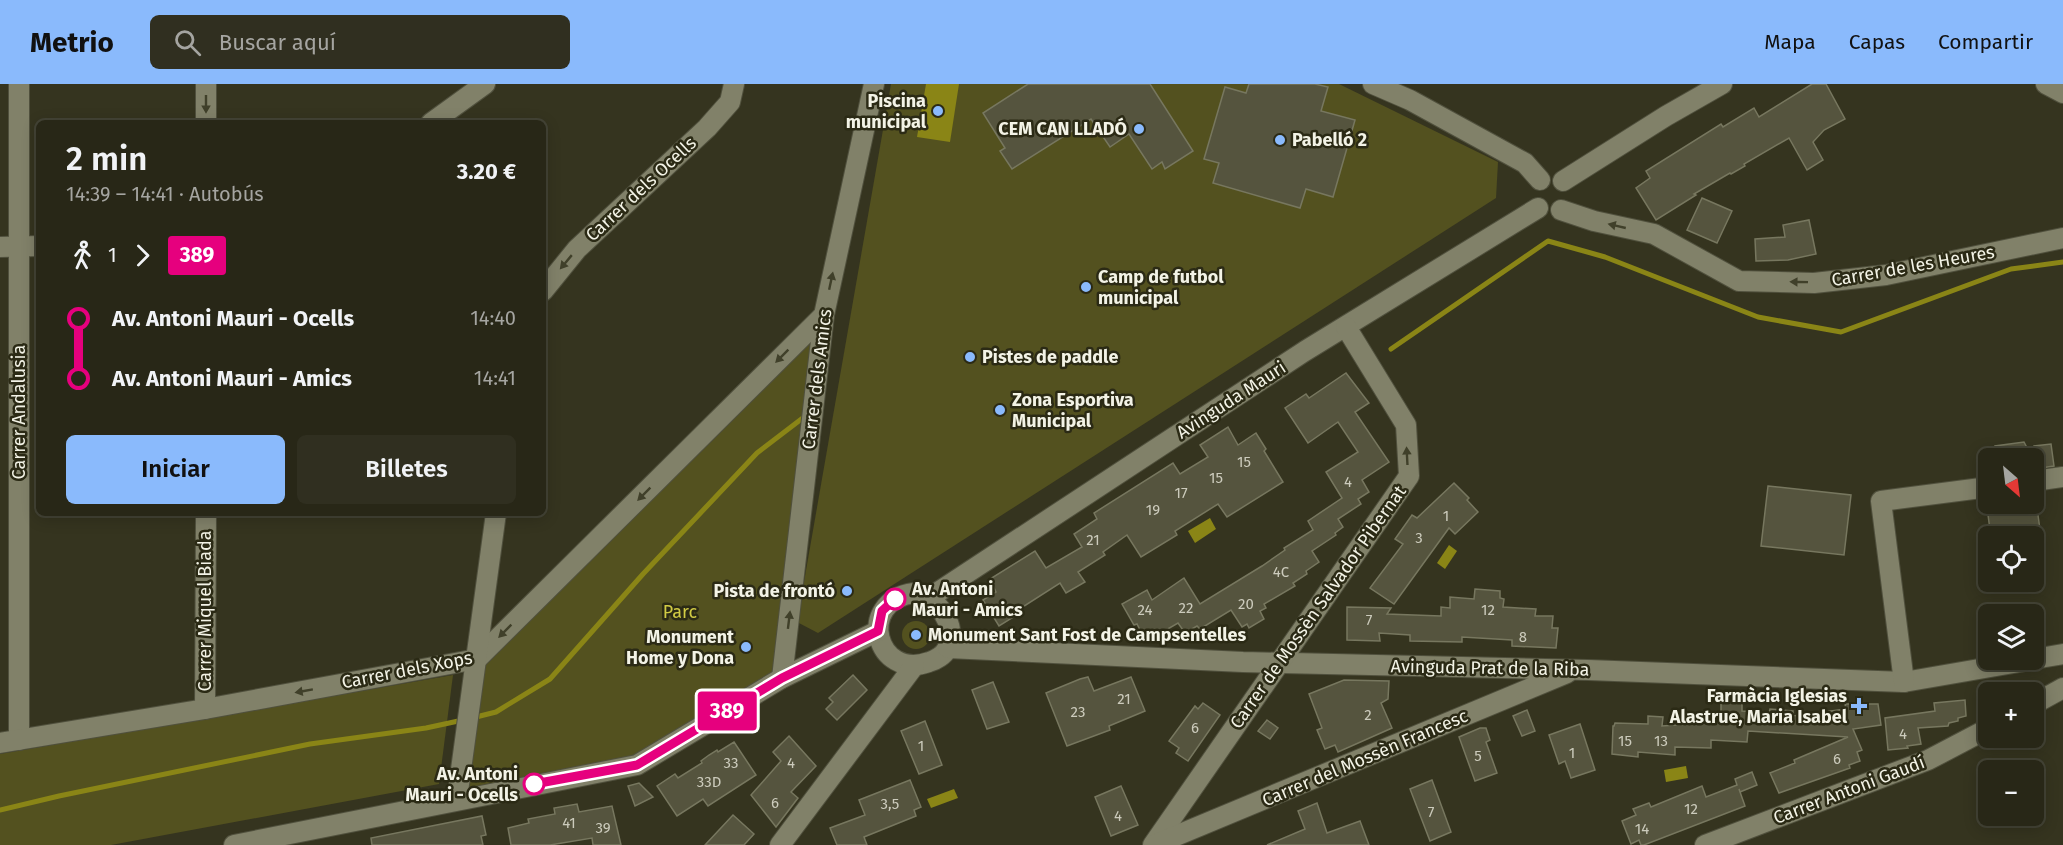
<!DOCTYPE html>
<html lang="es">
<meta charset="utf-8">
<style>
:root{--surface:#282717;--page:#302f20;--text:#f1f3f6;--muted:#a5a5a1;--line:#444436;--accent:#8abafc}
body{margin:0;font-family:"Fira Sans",sans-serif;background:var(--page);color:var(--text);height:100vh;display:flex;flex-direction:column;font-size:22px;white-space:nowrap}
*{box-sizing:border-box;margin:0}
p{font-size:20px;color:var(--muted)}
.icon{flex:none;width:33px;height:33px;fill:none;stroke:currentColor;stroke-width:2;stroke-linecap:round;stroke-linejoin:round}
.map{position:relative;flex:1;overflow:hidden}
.drawer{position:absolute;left:36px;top:36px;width:510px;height:396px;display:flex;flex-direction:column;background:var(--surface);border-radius:9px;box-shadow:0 3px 15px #0003,0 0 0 2px var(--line)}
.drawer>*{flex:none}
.badge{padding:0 12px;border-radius:4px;font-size:21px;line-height:39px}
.needle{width:39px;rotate:152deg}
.fabs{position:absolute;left:1978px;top:364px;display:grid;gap:12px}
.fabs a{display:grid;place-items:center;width:66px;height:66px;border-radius:9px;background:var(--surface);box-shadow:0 3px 15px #0003,0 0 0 2px var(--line);font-size:30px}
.map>.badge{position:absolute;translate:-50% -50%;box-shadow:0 0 0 3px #fff}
.legs{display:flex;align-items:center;gap:9px;height:66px;padding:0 30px;font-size:20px}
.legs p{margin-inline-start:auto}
.head{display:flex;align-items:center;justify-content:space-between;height:102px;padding:0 30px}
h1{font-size:33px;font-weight:600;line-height:45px}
.button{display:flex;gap:12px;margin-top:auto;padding:12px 30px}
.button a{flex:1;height:69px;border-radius:9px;background:var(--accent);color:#111;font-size:24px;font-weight:600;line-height:69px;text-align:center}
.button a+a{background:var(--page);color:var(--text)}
ul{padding:0 30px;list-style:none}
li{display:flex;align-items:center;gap:21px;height:60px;font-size:22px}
li i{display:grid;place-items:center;width:9px;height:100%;margin:0 8px;background:currentColor}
li i::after{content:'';width:15px;height:15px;margin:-8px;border:4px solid;border-radius:50%;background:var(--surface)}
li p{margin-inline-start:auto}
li:first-child i{background:linear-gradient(#0000 50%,currentColor 0)}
li:last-child i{background:linear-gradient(currentColor 50%,#0000 0)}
header{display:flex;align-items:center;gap:36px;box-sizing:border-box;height:84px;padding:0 30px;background:var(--accent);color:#111}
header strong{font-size:28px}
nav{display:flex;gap:33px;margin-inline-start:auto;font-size:21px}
.search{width:420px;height:54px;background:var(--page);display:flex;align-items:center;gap:15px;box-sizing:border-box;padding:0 21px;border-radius:9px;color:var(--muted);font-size:22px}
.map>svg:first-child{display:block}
.green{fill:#53511f}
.water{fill:#8a8516}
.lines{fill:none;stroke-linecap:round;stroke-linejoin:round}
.stream{stroke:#8a8516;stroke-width:5}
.building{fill:#55543e;stroke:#77775f;stroke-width:1.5}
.street-casing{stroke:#50503d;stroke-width:22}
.street{stroke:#818169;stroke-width:20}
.oneway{fill:#40402a}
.line-1-casing{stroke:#fff;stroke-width:14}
.line-1{stroke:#e6007e;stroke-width:9}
.poi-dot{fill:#8abafc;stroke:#2b2a15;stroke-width:2}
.stop-1-dot{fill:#fff;stroke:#e6007e;stroke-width:3}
.labels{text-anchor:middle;stroke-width:5;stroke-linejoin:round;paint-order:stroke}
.number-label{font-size:15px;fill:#cccbbc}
.poi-label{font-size:18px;font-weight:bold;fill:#f3f3e6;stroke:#2b2a15;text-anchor:end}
.street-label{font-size:18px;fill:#f3f3e6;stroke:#2b2a15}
.stop-label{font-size:18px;font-weight:bold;fill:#f3f3e6;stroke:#2b2a15;text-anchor:start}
.park-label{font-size:18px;fill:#d1cb44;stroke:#2b2a15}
</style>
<header>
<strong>Metrio</strong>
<div class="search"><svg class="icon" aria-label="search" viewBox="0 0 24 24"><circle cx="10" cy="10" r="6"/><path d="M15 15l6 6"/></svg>Buscar aquí</div>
<nav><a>Mapa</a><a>Capas</a><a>Compartir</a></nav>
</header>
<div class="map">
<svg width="2063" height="761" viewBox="0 0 2063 761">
<rect width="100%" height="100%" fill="#35341f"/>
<g class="green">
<polygon points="891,0 1339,0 1498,78 1496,114 818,549 797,538"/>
<polygon points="824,231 782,594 637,681 457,715 477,575"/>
<circle cx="916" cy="551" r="14"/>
<polygon points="453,591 439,700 111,761 0,761 0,670"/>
</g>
<g class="water">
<polygon points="926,0 959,0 950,58 917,53"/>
<polygon points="1210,434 1216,445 1195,459 1188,447"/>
<polygon points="1449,461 1457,467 1445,485 1437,479"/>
<polygon points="1686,682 1688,694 1666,698 1664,686"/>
<polygon points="954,705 958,714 931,724 927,715"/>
</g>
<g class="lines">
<g class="stream">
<polyline points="1391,265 1548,157 1605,173 1758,233 1841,248 2011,185 2063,178"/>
<polyline points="472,634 496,628 550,595 643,490 757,369 808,330"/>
<polyline points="0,726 59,712 310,660 426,644 463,636"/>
</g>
</g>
<g class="building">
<polygon points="1028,0 1150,0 1193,67 1165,85 1162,78 1152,85 1129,50 1110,63 1091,35 1012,85 1000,67 1005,64 983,29"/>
<polygon points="1249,0 1315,0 1328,3 1321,27 1355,36 1333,113 1306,105 1300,124 1213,99 1219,79 1204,75 1225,3 1246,9"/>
<polygon points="1812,0 1826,0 1845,35 1824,46 1813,58 1823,76 1807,86 1789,54 1744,80 1745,82 1731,90 1730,89 1694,110 1696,111 1656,136 1636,104 1650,94 1646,87 1721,40 1723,43 1754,24 1759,33"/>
<polygon points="1702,114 1732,127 1717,159 1687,146"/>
<polygon points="1809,136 1816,170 1788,176 1756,177 1755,155 1785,153 1783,141"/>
<polygon points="1346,289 1369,319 1355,328 1389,378 1362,396 1369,408 1358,415 1361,420 1338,435 1343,443 1335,449 1336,451 1312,467 1319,478 1306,487 1307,490 1293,499 1295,502 1264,520 1266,524 1260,527 1264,535 1249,544 1247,540 1242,543 1231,526 1200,545 1197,542 1185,549 1178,539 1154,553 1150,548 1143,552 1137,540 1134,541 1122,520 1147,506 1152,516 1184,494 1200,520 1262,482 1285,466 1284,464 1313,446 1308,437 1342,414 1326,388 1358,368 1338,338 1308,359 1285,324 1306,310 1309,314"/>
<polygon points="1228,343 1238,361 1256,349 1266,365 1264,367 1283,398 1227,433 1218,420 1175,447 1177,451 1141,473 1127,451 1103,468 1105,471 1078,488 1085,498 1066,509 1060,499 1021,524 1023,527 999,542 983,516 996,508 990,495 1035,467 1046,484 1082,463 1074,450 1097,435 1094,429 1173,379 1180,390 1208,373 1200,361"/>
<polygon points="2024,358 2033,375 1997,375 1995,362"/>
<polygon points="2051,360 2054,382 2034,385 2034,362"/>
<polygon points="1454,399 1469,414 1467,416 1478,428 1455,450 1449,444 1394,520 1370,504 1403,460 1395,455 1412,431 1417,434"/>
<polygon points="1768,402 1851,411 1844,471 1761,462"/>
<polygon points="2037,424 2041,453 1991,453 1988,431"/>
<polygon points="1475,505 1500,507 1500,514 1504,515 1503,523 1536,525 1535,532 1553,532 1552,544 1558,544 1556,564 1512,562 1512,556 1462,553 1462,558 1410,557 1410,551 1379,549 1380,557 1347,556 1347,523 1391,524 1387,530 1441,532 1441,523 1450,524 1450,513 1474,515"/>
<polygon points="853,591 867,606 837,636 826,625 833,618 829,614"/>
<polygon points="1088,593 1094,607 1131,593 1145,627 1109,642 1110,646 1067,662 1046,609 1080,595"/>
<polygon points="1344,596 1389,597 1388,615 1381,619 1392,644 1338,668 1335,661 1325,665 1317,646 1322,644 1309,610"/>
<polygon points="993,598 1009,638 987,645 972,606"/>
<polygon points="1721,615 1742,616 1742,627 1769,629 1770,625 1793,627 1793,632 1846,625 1845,620 1878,620 1881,641 1853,645 1862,666 1857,668 1860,677 1849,681 1850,684 1779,709 1770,689 1795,679 1794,676 1848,653 1748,647 1747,658 1711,656 1711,664 1675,663 1675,671 1638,668 1638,673 1612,670 1613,642 1614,642 1615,639 1648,640 1648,632 1663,633 1662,642 1691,640 1692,630 1721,631"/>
<polygon points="1965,616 1966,632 1958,634 1958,637 1949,639 1948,642 1918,644 1921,660 1907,662 1908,664 1888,666 1885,634 1935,627 1934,619"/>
<polygon points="1203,619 1220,631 1188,677 1176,669 1179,664 1169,657 1195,622 1198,625"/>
<polygon points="1527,626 1535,647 1522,652 1513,632"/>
<polygon points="1267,636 1278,644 1270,655 1258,647"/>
<polygon points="925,637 942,681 919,690 901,647"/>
<polygon points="1580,640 1595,686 1571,694 1565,677 1559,680 1549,651"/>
<polygon points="1480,644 1486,644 1490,656 1486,658 1497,689 1475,697 1459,653"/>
<polygon points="789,652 816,682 791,708 798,714 776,743 751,711 781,677 773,668"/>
<polygon points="734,658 756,691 708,722 703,715 677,732 657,702 675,690 678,694 702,679 701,677 709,671 717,666 718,668"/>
<polygon points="1752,688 1757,701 1740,708 1739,705 1745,722 1644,761 1641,761 1639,756 1631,760 1622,737 1636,731 1633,725 1649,719 1651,723 1702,702 1706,713 1737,701 1735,695"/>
<polygon points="910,696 921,723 914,726 916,732 864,753 867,761 837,761 830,744 865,731 859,716"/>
<polygon points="1432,696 1451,748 1430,757 1410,705"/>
<polygon points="639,699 653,713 635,722 628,702"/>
<polygon points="1121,702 1138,741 1111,752 1095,713"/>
<polygon points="1317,719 1327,749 1360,737 1369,761 1267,761 1305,745 1298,727"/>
<polygon points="577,720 579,728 612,722 621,761 593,761 592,754 550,761 511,761 508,744 529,739 528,735 555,730 554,724"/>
<polygon points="733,731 754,750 744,761 705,761"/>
<polygon points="482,732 486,751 481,752 483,761 372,761 371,754"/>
</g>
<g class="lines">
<defs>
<g id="street">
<polyline points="206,0 206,39"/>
<polyline points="1373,0 1410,16 1525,79 1540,96"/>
<polyline points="2046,0 2063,9"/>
<polyline points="431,39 485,0"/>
<polyline points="1563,97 1666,32 1722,0"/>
<polyline points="1561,126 1594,137 1654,150 1739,197 1814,199 1886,191 2063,154"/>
<polyline points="0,163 39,162"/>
<polyline points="543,207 577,165 707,44 730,18 734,0"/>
<polyline points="2034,397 2063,393"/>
<path d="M914 509C937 513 959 541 947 565 944 571 936 576 929 578 876 597 855 517 914 509Z"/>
<polyline points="929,514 1305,267 1538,124"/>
<polyline points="948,564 1243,578 1588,586 1904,598 2031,576"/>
<polyline points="2034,575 2063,570"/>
<polyline points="782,594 824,231 874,0"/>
<polyline points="1904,598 1881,417 1989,403"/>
<polyline points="2034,620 2063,604"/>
<polyline points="205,625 206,429"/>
<polyline points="19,656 19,0"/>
<polyline points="0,659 205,625 477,575 824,231"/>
<polyline points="457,715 496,429"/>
<polyline points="234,761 637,681 782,594 878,547"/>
<polyline points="780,761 914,582"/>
<polyline points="1153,761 1409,392 1406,341 1346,243"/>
<polyline points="1154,761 1567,589"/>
<polyline points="1705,761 1928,676 1989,644"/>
</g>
</defs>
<use href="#street" class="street-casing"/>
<use href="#street" class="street"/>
</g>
<defs><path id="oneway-solid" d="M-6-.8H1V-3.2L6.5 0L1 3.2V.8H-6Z" transform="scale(1.5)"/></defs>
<g class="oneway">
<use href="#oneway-solid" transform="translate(206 20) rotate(90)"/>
<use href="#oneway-solid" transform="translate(1617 142) rotate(-167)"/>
<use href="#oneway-solid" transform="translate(566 178) rotate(130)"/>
<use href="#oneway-solid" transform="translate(831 197) rotate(-78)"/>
<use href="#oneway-solid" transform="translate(1799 198) rotate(-179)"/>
<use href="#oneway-solid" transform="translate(782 272) rotate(135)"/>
<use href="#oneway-solid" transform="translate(1407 372) rotate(-93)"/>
<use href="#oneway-solid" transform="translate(644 410) rotate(135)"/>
<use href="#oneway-solid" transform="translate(789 536) rotate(-83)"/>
<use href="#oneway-solid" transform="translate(505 547) rotate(135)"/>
<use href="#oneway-solid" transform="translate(304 607) rotate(170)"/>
</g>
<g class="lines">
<defs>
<polyline id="line-1" points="534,700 637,681 782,594 878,547 882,527 895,515"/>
</defs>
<use href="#line-1" class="line-1-casing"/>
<use href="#line-1" class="line-1"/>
</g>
<g class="poi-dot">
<circle cx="938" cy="27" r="6"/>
<circle cx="1139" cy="45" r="6"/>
<circle cx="1280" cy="56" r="6"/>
<circle cx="1086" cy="203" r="6"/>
<circle cx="970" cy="273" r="6"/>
<circle cx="1000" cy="326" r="6"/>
<circle cx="847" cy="507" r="6"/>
<circle cx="916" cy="551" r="6"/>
<circle cx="746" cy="563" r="6"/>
<path d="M1856 613h6v6h6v6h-6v6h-6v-6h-6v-6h6z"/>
</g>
<g class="stop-1-dot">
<circle cx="895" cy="515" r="10"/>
<circle cx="534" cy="700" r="10"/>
</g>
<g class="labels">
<g class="number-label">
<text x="1244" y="383">15</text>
<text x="1216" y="399">15</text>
<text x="1348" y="403">4</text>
<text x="1181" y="414">17</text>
<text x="1153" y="431">19</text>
<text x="1446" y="437">1</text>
<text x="1419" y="459">3</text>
<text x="1093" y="461">21</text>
<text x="1281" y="493">4C</text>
<text x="1246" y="525">20</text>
<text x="1186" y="529">22</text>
<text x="1145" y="531">24</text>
<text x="1488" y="531">12</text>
<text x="1369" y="541">7</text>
<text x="1523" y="558">8</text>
<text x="1124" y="620">21</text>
<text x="1078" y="633">23</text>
<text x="1368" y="636">2</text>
<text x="1195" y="649">6</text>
<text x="1903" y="655">4</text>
<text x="1625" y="662">15</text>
<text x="1661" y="662">13</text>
<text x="921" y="667">1</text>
<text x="1572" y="674">1</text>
<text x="1478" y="677">5</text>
<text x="1837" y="680">6</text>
<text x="731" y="684">33</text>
<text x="791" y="684">4</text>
<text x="709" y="703">33D</text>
<text x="775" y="724">6</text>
<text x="890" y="725">3,5</text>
<text x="1691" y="730">12</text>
<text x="1431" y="733">7</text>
<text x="1118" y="737">4</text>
<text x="569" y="744">41</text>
<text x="603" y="749">39</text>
<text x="1642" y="750">14</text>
</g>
<g class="poi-label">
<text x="926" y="23">Piscina<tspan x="926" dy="21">municipal</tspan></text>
<text x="1127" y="51">CEM CAN LLADÓ</text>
<text x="1292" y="62" text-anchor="start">Pabelló 2</text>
<text x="1098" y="199" text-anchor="start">Camp de futbol<tspan x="1098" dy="21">municipal</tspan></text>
<text x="982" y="279" text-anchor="start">Pistes de paddle</text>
<text x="1012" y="322" text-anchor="start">Zona Esportiva<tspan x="1012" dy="21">Municipal</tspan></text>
<text x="835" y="513">Pista de frontó</text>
<text x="928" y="557" text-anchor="start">Monument Sant Fost de Campsentelles</text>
<text x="734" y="559">Monument<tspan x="734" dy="21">Home y Dona</tspan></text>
<text x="1847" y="618">Farmàcia Iglesias<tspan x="1847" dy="21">Alastrue, Maria Isabel</tspan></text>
</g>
<g class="street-label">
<text transform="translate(641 105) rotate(-43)" y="6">Carrer dels Ocells</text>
<text transform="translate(1913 182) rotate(-10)" y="6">Carrer de les Heures</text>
<text transform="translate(817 295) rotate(-83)" y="6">Carrer dels Amics</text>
<text transform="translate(1231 316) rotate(-33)" y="6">Avinguda Mauri</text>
<text transform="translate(19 328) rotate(-90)" y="6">Carrer Andalusia</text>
<text transform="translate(1318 523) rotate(-55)" y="6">Carrer de Mossèn Salvador Pibernat</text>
<text transform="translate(205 527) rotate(-90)" y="6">Carrer Miquel Biada</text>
<text transform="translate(1490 584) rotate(1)" y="6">Avinguda Prat de la Riba</text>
<text transform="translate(407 586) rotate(-11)" y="6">Carrer dels Xops</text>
<text transform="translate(1365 674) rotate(-23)" y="6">Carrer del Mossèn Francesc</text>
<text transform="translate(1849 706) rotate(-21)" y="6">Carrer Antoni Gaudí</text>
</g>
<g class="stop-label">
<text x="912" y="511">Av. Antoni<tspan x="912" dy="21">Mauri - Amics</tspan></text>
<text x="518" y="696" text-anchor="end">Av. Antoni<tspan x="518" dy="21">Mauri - Ocells</tspan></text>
</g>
<g class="park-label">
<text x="680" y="534">Parc</text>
</g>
</g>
</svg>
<div class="fabs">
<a><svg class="needle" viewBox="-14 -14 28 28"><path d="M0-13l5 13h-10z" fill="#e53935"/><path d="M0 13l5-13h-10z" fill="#a5a5a1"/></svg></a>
<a><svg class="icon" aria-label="locate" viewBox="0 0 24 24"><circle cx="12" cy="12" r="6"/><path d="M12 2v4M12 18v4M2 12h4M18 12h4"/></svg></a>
<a><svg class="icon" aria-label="layers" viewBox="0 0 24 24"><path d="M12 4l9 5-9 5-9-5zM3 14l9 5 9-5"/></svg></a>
<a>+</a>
<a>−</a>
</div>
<b class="badge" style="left:727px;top:627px;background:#e6007e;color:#fff">389</b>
<section class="drawer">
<div class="head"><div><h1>2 min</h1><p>14:39 – 14:41 · Autobús</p></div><b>3.20 €</b></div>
<div class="legs"><svg class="icon" aria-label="walk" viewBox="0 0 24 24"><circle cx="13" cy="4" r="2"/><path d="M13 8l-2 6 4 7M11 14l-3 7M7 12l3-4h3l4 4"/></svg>1<svg class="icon" aria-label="forward" viewBox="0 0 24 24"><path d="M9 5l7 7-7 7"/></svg><b class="badge" style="background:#e6007e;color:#fff">389</b></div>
<ul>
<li><i style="color:#e6007e"></i><b>Av. Antoni Mauri - Ocells</b><p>14:40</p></li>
<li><i style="color:#e6007e"></i><b>Av. Antoni Mauri - Amics</b><p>14:41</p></li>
</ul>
<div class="button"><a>Iniciar</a><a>Billetes</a></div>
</section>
</div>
